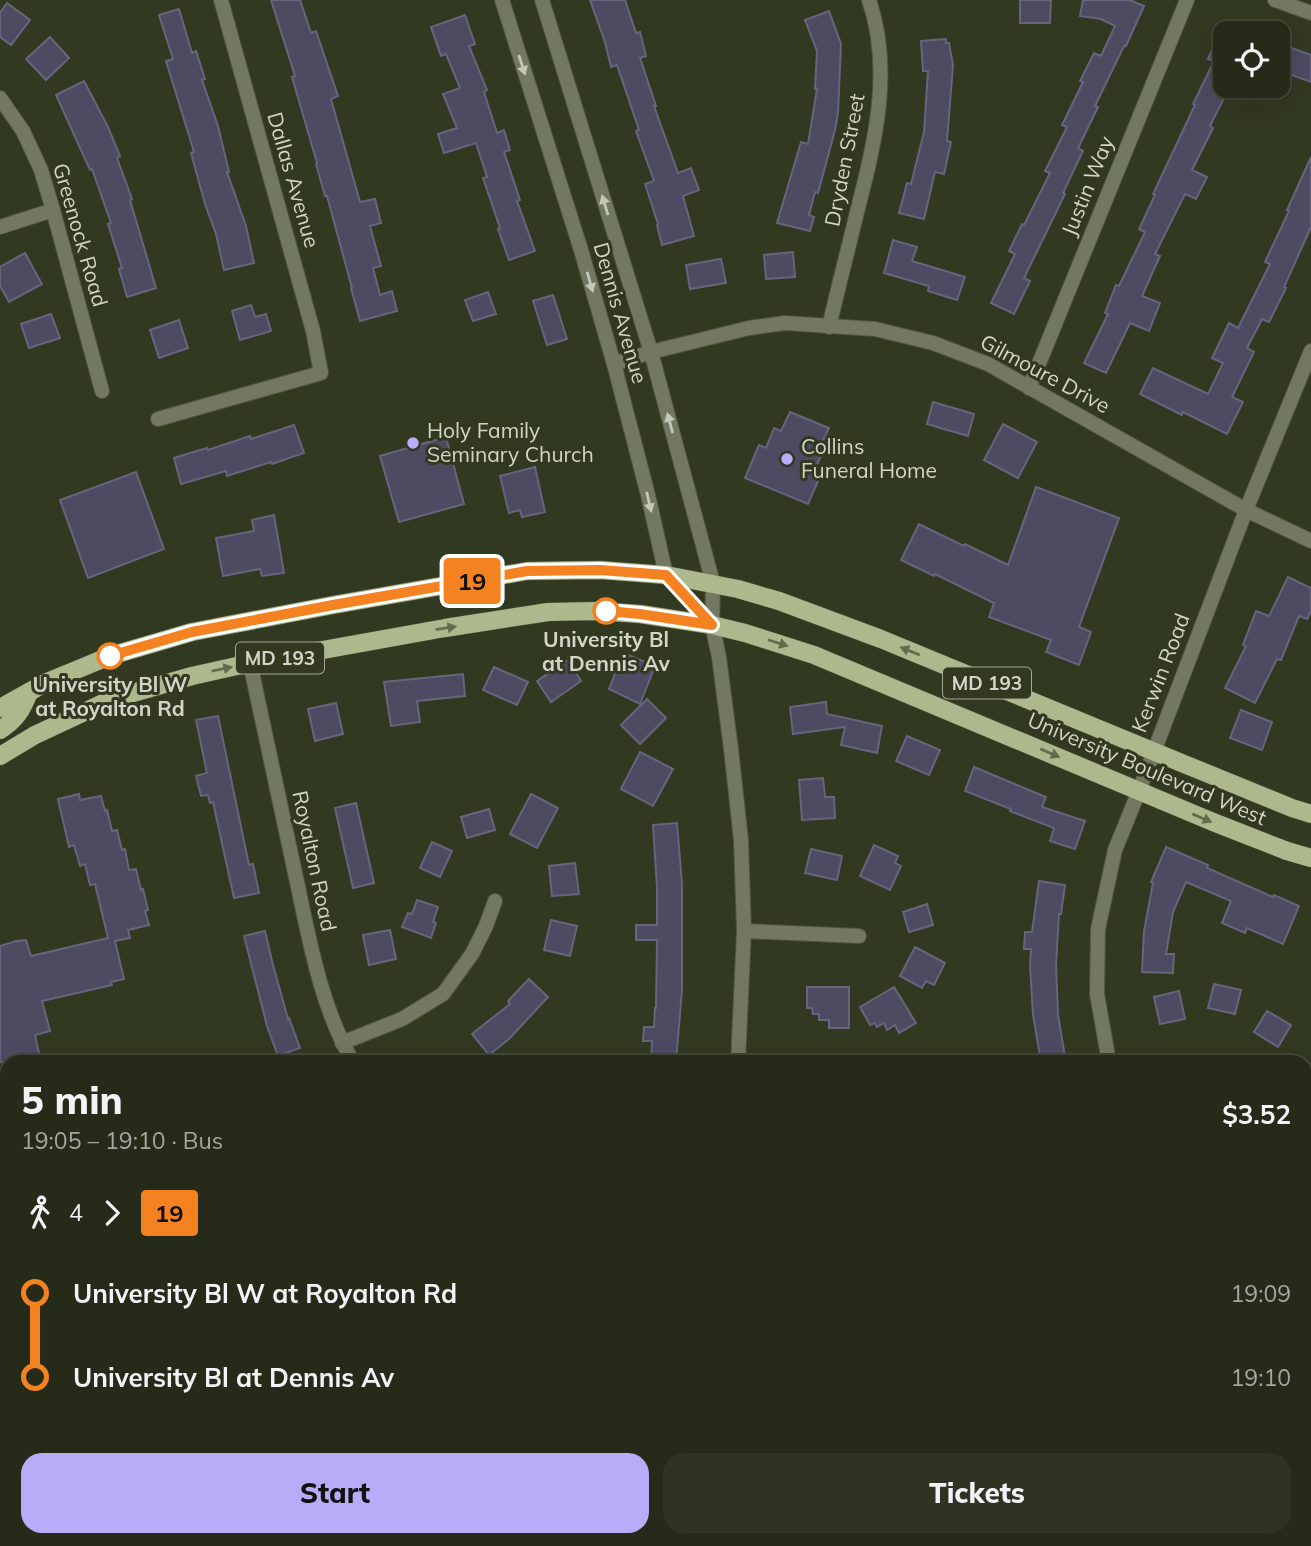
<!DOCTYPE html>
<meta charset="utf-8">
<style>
:root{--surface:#262b19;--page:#2e3322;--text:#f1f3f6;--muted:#a4a7a2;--line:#424738;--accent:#b6acf8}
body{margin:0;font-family:Mulish,sans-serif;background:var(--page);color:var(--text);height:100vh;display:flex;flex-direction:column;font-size:26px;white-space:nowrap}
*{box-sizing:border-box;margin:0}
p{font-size:23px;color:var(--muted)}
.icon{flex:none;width:38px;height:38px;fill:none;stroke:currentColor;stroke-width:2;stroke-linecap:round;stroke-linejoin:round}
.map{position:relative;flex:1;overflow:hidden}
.details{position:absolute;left:0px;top:1055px;width:1312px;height:492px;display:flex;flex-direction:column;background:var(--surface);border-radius:21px 21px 0 0;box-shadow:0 7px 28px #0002,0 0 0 2px var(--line)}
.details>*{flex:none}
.badge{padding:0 14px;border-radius:5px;font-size:24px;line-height:46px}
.buttons{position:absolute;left:1213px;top:21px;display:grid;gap:14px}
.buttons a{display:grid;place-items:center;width:77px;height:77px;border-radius:14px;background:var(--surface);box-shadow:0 7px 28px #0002,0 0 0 2px var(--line);font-size:35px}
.map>.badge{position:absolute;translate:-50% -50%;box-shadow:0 0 0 4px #fff}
.legs{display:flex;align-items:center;gap:10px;height:77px;padding:0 21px;font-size:23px}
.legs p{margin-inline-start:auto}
.overview{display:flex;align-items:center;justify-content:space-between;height:119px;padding:0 21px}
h1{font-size:38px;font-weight:800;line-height:52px}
.primary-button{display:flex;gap:14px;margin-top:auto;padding:14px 21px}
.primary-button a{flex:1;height:80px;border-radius:21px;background:var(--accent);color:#111;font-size:28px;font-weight:800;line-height:80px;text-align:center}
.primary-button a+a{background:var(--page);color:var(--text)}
ul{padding:0 21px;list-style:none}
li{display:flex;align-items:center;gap:24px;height:84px;font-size:26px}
li i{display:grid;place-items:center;width:10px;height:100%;margin:0 9px;background:currentColor}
li i::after{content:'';width:18px;height:18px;margin:-9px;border:5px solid;border-radius:50%;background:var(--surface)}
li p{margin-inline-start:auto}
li:first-child i{background:linear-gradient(#0000 50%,currentColor 0)}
li:last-child i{background:linear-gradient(currentColor 50%,#0000 0)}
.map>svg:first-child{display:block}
.green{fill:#4d5633}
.building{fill:#4d4a62;stroke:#67647d;stroke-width:2}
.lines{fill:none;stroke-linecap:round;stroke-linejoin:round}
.minor-casing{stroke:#4f553f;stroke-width:16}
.tertiary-casing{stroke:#4f553f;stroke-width:16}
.primary-casing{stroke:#4f553f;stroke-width:19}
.minor{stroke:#727862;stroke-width:14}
.tertiary{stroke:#727862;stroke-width:14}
.primary{stroke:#adb98d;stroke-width:18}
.oneway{fill:#c4c8b9}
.oneway2{fill:#636c4c}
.line-1-casing{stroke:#fff;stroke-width:16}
.line-1{stroke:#f58220;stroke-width:10}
.poi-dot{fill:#b6acf8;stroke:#323921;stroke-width:2.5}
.stop-1-dot{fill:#fff;stroke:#f58220;stroke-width:3.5}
.labels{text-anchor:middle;stroke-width:6;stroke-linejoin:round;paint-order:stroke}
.shield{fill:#323921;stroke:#a2a796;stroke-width:2}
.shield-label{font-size:19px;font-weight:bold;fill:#d2d6c8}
.street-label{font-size:21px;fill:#d2d6c8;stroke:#323921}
.poi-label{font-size:21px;fill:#d2d6c8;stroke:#323921;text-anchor:start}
.stop-label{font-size:21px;font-weight:bold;fill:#d2d6c8;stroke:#323921}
</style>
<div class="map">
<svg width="1311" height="1546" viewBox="0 0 1311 1546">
<rect width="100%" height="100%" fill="#323921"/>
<polygon class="green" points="7,1329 7,1540 320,1540 292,1546 0,1546 0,1330"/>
<g class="building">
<polygon points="271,0 300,0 311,33 316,31 338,96 331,99 360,202 375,199 381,223 370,226 381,266 373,268 380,295 392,291 397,311 360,321 351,288 352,288 327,196 325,196 316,164 317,163 292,77 295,76"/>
<polygon points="590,0 625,0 636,33 640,32 646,56 640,58 656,106 654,106 678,173 691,168 699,190 683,196 694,236 662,245 657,225 658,224 645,184 654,181 636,131 639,130 617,65 611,67 605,42"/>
<polygon points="1020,0 1051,0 1050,23 1020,23"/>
<polygon points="1083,0 1130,0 1144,6 1126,46 1124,46 1095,106 1098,107 1078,148 1083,151 1063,193 1065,194 1024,278 1030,281 1014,314 991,303 1015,254 1009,251 1022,224 1024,225 1050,173 1045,171 1067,127 1062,125 1083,82 1080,81 1094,53 1101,56 1115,26 1101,19 1080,16"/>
<polygon points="7,3 30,20 11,45 0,37 0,13"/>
<polygon points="179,9 192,53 196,51 205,79 202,80 218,126 229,172 227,172 246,226 254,263 224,270 216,234 205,204 191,153 194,152 166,61 173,59 159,15"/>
<polygon points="829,11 841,44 838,113 835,130 818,193 815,192 809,215 814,217 810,231 777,223 801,142 808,144 817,89 815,89 817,51 805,20"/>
<polygon points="465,15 475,44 469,46 487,90 484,92 497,133 504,130 510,150 504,152 520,200 517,201 535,251 509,260 498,229 500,228 483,178 487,177 476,143 444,153 438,134 457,128 443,94 460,88 446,54 441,56 431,27"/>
<polygon points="1225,20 1225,86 1230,86 1210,126 1213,128 1192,170 1207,177 1196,199 1185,194 1155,254 1160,256 1142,296 1160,303 1149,331 1130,323 1106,373 1084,363 1108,314 1105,313 1116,285 1119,286 1145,232 1139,229 1155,195 1153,194 1195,105 1193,104 1214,61 1208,59"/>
<polygon points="50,37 69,58 46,80 26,59"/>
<polygon points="946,39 946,43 949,43 953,65 947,141 951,142 944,174 935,172 924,219 899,213 907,183 911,184 924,132 928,71 923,71 921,41"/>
<polygon points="1278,43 1311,55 1311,82 1278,70"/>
<polygon points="84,81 108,127 120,156 117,158 132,199 130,200 156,288 127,297 119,269 122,268 108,224 111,223 92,169 90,170 56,95"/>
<polygon points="1311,157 1311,227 1284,287 1286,288 1269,322 1262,319 1247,348 1254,352 1232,397 1243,402 1227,434 1183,412 1182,415 1140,394 1153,368 1208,394 1223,363 1212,358 1229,323 1238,328 1270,264 1265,262 1289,211 1287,210"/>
<polygon points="893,240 917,247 912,261 965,277 957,300 928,291 929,286 884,273"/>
<polygon points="793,252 795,277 766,279 764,255"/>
<polygon points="25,253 42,284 9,302 0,286 0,267"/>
<polygon points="721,259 726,283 690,289 686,265"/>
<polygon points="488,292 496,314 473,321 465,300"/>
<polygon points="553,295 567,339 547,345 533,301"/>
<polygon points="251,305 255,317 266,314 271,331 240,340 232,311"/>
<polygon points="51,314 60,338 29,348 21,324"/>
<polygon points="179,320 188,348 159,358 150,330"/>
<polygon points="933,402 974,414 968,436 927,424"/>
<polygon points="790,412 829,428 820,447 824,449 815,469 822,472 808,504 745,478 759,445 766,448 774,428 781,431"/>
<polygon points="1003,424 1037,442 1018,478 984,460"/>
<polygon points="294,425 304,453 272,464 271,462 227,476 226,471 181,484 174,458 207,448 208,450 250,436 251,439"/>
<polygon points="446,437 464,504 399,522 380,456"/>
<polygon points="535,467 545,512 522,517 520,510 509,513 500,476"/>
<polygon points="136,472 164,549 88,578 60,500"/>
<polygon points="1036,487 1119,518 1079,627 1091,632 1079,665 1046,652 1051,640 989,617 994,603 935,574 934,576 901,560 919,524 964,546 965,544 1008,565"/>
<polygon points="274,515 284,573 262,576 260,569 223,576 216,538 254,531 252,520"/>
<polygon points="1288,577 1311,588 1311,611 1307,619 1299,616 1281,660 1277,659 1255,703 1225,688 1246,646 1243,645 1256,611 1269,616"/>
<polygon points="623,653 655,666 640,704 609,689"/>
<polygon points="568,660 581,681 551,702 537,681"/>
<polygon points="494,667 528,682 517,705 483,690"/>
<polygon points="463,674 465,696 417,701 420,722 391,726 384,682"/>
<polygon points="647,699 666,718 640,744 621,725"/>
<polygon points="826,702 827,714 882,726 877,753 841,745 845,727 793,734 790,707"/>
<polygon points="336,703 343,734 315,741 308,709"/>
<polygon points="1241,710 1272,722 1262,750 1230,738"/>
<polygon points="218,716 249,865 253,864 259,893 234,898 213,802 210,803 208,795 201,796 196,776 207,773 196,720"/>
<polygon points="907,736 940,750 929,775 896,761"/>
<polygon points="640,752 673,769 653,806 621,789"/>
<polygon points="974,767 1046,797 1042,807 1085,821 1075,849 1050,841 1054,828 1010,811 1011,809 965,791"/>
<polygon points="823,778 825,797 834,797 835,818 802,820 799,780"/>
<polygon points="79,794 80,800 101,796 105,811 107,810 112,831 117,830 122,850 125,849 129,870 136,869 141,890 143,889 148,910 145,911 149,925 128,930 130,938 115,941 124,979 111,982 112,985 42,1001 50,1031 35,1035 41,1062 0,1062 0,946 16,941 26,940 31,956 108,938 95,884 90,885 85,864 80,866 74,845 69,847 58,799"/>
<polygon points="531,794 558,808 537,848 510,834"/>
<polygon points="356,803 374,883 353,888 335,808"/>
<polygon points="489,809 495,830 467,838 461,817"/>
<polygon points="677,823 682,884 682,990 676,1062 651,1062 652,1041 643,1041 644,1027 654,1027 655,1008 656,1008 657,940 636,940 636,925 657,925 657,888 653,825"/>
<polygon points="432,842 452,851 440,877 420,868"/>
<polygon points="874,845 898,856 895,863 901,866 890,890 860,876"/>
<polygon points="1166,847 1208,865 1207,868 1273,897 1274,895 1299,906 1283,944 1247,928 1245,933 1222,923 1231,901 1186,882 1173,912 1166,954 1174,954 1173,973 1142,972 1144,931 1153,883 1151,882"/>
<polygon points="811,849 842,856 837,880 805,873"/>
<polygon points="575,863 579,894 552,896 549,866"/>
<polygon points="1039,881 1065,885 1061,914 1059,914 1056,964 1058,1015 1066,1062 1041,1062 1033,1015 1030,966 1031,949 1024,949 1025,932 1032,932"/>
<polygon points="417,900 438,907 433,922 436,923 431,938 402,927 408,913 412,914"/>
<polygon points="927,904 933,925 909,932 903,912"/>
<polygon points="551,920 577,926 570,956 544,950"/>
<polygon points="390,930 396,959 369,965 363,935"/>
<polygon points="265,931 273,965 288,1019 289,1018 300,1048 278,1056 267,1026 244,936"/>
<polygon points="915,947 945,963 934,985 926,981 922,988 900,976"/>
<polygon points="529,979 548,997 510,1038 489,1055 472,1034 510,1004 508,1001"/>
<polygon points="1214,984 1241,990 1235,1014 1208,1008"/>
<polygon points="807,987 849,987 849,1028 829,1028 829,1020 819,1020 819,1014 813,1014 812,1008 807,1008"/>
<polygon points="894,987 916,1023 899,1033 895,1025 887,1030 884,1023 877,1027 875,1023 870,1025 860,1007"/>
<polygon points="1179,991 1185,1019 1160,1024 1154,997"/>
<polygon points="1267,1011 1291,1025 1278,1047 1254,1032"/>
</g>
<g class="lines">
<defs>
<g id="minor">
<polyline points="1275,0 1311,13"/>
<polyline points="0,98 23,131 41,170 53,210 102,391"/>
<polyline points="0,227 53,210"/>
<path d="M829 327C838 288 848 250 857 212 875 142 893 70 869 0"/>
<polyline points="614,364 651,352 749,328 785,323 875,329 933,343 988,364 1246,510 1311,541"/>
<polyline points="1029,388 1187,0"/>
<polyline points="158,419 321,373 313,331 221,0"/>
<path d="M250 663C265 733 280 803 295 873 309 937 320 1006 353 1062"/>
<polyline points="744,931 859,936"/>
<polyline points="342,1043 402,1019 443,994 472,954 486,926 495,901"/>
<polyline points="1109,1062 1097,994 1098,929 1115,850 1139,791 1246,510 1311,351"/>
<polyline points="1306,1293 1311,1292"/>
<polyline points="913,1540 918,1546"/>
<polyline points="1210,1540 1211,1546"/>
<polyline points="877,1546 883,1540"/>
</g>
<g id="tertiary">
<polyline points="502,0 581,250 614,364 648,495 666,575 712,625"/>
<polyline points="542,0 651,352 713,583 712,625 719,657 731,749 741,840 744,931 738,1062"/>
<polyline points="711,1546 711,1540"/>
</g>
<g id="primary">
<polyline points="0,708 47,682 110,656 192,632 333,605 527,571 600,570 666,575 738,589 779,601 881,639 1189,766 1292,808 1311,814"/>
<path d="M0 730C16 720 22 710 29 692"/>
<polyline points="0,756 35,735 112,699 192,676 250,663 445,628 548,612 596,611 640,614 712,625 745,633 814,655 1213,822 1287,851 1311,858"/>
</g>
</defs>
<use href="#minor" class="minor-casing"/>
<use href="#tertiary" class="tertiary-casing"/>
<use href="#primary" class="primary-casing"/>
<use href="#minor" class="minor"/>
<use href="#tertiary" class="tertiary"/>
<use href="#primary" class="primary"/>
</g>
<defs><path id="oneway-solid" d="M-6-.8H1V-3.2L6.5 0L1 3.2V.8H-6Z" transform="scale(1.75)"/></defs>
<g class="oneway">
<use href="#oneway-solid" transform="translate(522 65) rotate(72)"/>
<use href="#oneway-solid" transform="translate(605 205) rotate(-107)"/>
<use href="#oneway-solid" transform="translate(590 282) rotate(74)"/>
<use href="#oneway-solid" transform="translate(670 423) rotate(-105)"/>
<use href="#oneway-solid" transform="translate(649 502) rotate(77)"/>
</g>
<g class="oneway2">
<use href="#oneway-solid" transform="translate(446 628) rotate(-9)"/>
<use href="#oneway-solid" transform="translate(778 643) rotate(18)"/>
<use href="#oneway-solid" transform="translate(910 651) rotate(-158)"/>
<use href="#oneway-solid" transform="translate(222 669) rotate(-12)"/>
<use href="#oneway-solid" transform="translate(1050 753) rotate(23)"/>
<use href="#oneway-solid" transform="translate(1202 818) rotate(23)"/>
</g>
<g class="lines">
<defs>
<polyline id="line-1" points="110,656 192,632 333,605 527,571 600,570 666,575 712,625 640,614 606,611"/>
</defs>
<use href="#line-1" class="line-1-casing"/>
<use href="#line-1" class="line-1"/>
</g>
<g class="poi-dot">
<circle cx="413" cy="443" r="7"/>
<circle cx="787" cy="459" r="7"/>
</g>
<g class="stop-1-dot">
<circle cx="606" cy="611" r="12"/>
<circle cx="110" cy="656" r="12"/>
</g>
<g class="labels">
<g class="shield">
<rect x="236" y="642.5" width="88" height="31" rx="5"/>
<rect x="943" y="667.5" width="88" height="31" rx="5"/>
</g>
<g class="shield-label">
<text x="280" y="665">MD 193</text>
<text x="987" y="690">MD 193</text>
</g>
<g class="street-label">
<text transform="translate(845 160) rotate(-79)" y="7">Dryden Street</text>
<text transform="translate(293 180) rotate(74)" y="7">Dallas Avenue</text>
<text transform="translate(1088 186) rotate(-68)" y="7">Justin Way</text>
<text transform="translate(80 235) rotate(74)" y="7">Greenock Road</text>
<text transform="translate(620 313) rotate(74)" y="7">Dennis Avenue</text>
<text transform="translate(1045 374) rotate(28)" y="7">Gilmoure Drive</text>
<text transform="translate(1161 673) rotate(-69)" y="7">Kerwin Road</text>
<text transform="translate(1147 769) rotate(23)" y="7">University Boulevard West</text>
<text transform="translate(314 861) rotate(78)" y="7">Royalton Road</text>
</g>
<g class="poi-label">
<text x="427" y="438">Holy Family<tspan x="427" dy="24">Seminary Church</tspan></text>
<text x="801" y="454">Collins<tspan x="801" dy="24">Funeral Home</tspan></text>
</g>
<g class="stop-label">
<text x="606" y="647">University Bl<tspan x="606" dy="24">at Dennis Av</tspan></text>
<text x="110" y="692">University Bl W<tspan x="110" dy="24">at Royalton Rd</tspan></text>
</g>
</g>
</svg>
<div class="buttons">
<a><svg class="icon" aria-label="locate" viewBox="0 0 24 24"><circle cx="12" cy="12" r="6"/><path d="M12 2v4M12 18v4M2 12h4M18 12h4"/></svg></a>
</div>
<b class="badge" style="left:472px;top:581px;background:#f58220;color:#111">19</b>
<section class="details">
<div class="overview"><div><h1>5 min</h1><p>19:05 – 19:10 · Bus</p></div><b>$3.52</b></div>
<div class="legs"><svg class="icon" aria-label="walk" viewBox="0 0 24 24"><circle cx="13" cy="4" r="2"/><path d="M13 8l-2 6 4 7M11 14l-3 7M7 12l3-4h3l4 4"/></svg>4<svg class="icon" aria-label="forward" viewBox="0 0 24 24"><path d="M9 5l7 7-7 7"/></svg><b class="badge" style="background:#f58220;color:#111">19</b></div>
<ul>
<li><i style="color:#f58220"></i><b>University Bl W at Royalton Rd</b><p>19:09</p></li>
<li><i style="color:#f58220"></i><b>University Bl at Dennis Av</b><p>19:10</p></li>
</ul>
<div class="primary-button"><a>Start</a><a>Tickets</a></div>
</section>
</div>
